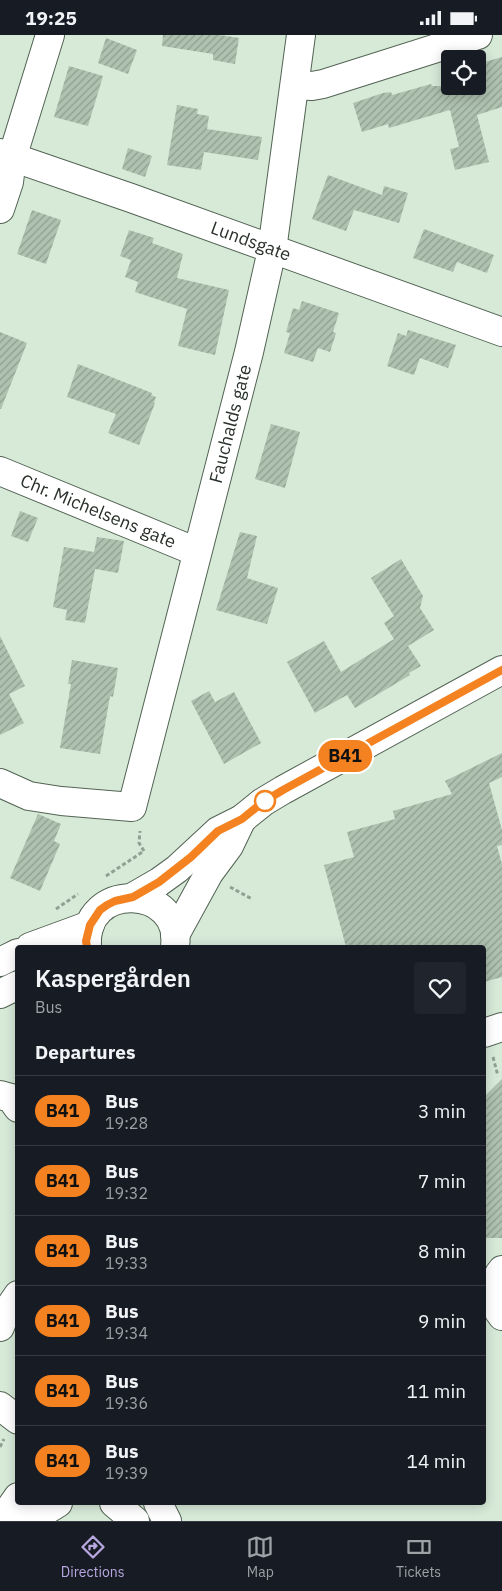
<!DOCTYPE html>
<meta charset="utf-8">
<style>
:root{--surface:#171b24;--page:#20242c;--text:#f1f3f6;--muted:#9ea1a6;--line:#363941;--accent:#b8a7df}
body{margin:0;font-family:"IBM Plex Sans",sans-serif;background:var(--page);color:var(--text);height:100vh;display:flex;flex-direction:column;font-size:19px;white-space:nowrap}
*{box-sizing:border-box;margin:0}
p{font-size:16px;color:var(--muted)}
.icon{flex:none;width:28px;height:28px;fill:none;stroke:currentColor;stroke-width:2;stroke-linecap:round;stroke-linejoin:round}
.map{position:relative;flex:1;overflow:hidden}
.side{position:absolute;left:15px;top:910px;width:471px;height:560px;display:flex;flex-direction:column;background:var(--surface);border-radius:5px;box-shadow:0 2px 12px #0003}
.side>*{flex:none}
.badge{padding:0 10px;border-radius:16px;font-size:18px;line-height:32px}
.fabs{position:absolute;left:441px;top:15px;display:grid;gap:10px}
.fabs a{display:grid;place-items:center;width:45px;height:45px;border-radius:5px;background:var(--surface);box-shadow:0 2px 12px #0003;font-size:25px}
.map>.badge{position:absolute;translate:-50% -50%;box-shadow:0 0 0 2px #fff}
h2{padding:0 20px;font-size:19px;line-height:45px}
.round{display:grid;place-items:center;flex:none;width:52px;height:52px;border-radius:5px;background:var(--page)}
.headline{display:flex;align-items:center;justify-content:space-between;height:85px;padding:0 20px}
h1{font-size:24px;font-weight:600;line-height:38px}
ul{padding:0;list-style:none}
li{display:flex;align-items:center;gap:15px;height:70px;padding:0 20px;border-top:1px solid var(--line)}
li div{flex:1}
li b{display:block;font-size:19px}
li em{font-style:normal}
li .badge{min-width:55px;font-weight:700;text-align:center}
.status{display:flex;justify-content:space-between;align-items:center;height:35px;padding:0 25px;background:var(--surface);direction:ltr}
.status svg{height:14px;fill:currentColor}
.dock{display:flex;justify-content:space-around;align-items:center;height:70px;border-top:1px solid var(--line);background:var(--surface);font-size:14px;color:var(--muted)}
.dock a{display:grid;justify-items:center;gap:2px}
.dock .active{color:var(--accent)}
.map>svg:first-child{display:block}
.building{fill:url(#building-hatch)}
.lines{fill:none;stroke-linecap:round;stroke-linejoin:round}
.minor-casing{stroke:#526353;stroke-width:30}
.major-casing{stroke:#526353;stroke-width:30}
.path{stroke:#91a092;stroke-width:3;stroke-dasharray:4 2.5;stroke-linecap:butt}
.minor{stroke:#fff;stroke-width:28}
.major{stroke:#fff;stroke-width:28}
.line-casing{stroke:#fff;stroke-width:11}
.line{stroke:#f58220;stroke-width:8}
.stop-dot{fill:#fff;stroke:#f58220;stroke-width:2.5}
.labels{text-anchor:middle;stroke-width:4;stroke-linejoin:round;paint-order:stroke}
.street-label{font-size:18px;fill:#29312a;stroke:#fff}
</style>
<div class="status"><b>19:25</b><svg viewBox="0 0 49 12"><path d="M0 12V9h3v3zM5 12V6h3v6zM10 12V3h3v9zM15 12V0h3v12zM26 1h20v11H26zM47 4h2v5h-2z"/></svg></div>
<div class="map">
<svg width="502" height="1486" viewBox="0 0 502 1486">
<defs>
<pattern id="building-hatch" width="6" height="6" patternUnits="userSpaceOnUse" patternTransform="scale(1.25)"><rect width="6" height="6" fill="#afc2b0"/><path d="M-1 1l2-2M0 6l6-6M5 7l2-2" fill="none" stroke="#8e9e8f"/></pattern>
</defs>
<rect width="100%" height="100%" fill="#d7ead8"/>
<g class="building">
<polygon points="163,0 220,0 239,3 235,29 213,25 213,19 162,11"/>
<polygon points="106,3 137,15 128,39 98,28"/>
<polygon points="502,22 502,72 477,80 489,127 455,135 450,114 459,112 450,75 389,93 388,89 362,97 353,68 383,58 391,57 392,60 431,49 432,51 478,51 478,29"/>
<polygon points="69,31 103,41 88,91 54,82"/>
<polygon points="177,70 198,74 197,79 209,81 207,94 262,102 258,125 204,117 201,135 167,130"/>
<polygon points="128,113 152,121 145,142 122,134"/>
<polygon points="328,140 382,160 384,151 408,158 399,188 354,175 346,196 312,184"/>
<polygon points="32,175 61,185 46,229 17,219"/>
<polygon points="424,194 494,220 487,238 457,227 453,237 413,223"/>
<polygon points="129,195 154,203 152,208 183,219 177,243 229,255 215,320 178,311 187,274 135,257 138,247 125,242 131,225 120,221"/>
<polygon points="302,266 339,278 333,297 336,298 330,317 318,313 313,327 284,318 290,298 286,297 293,273 299,275"/>
<polygon points="408,295 456,310 448,333 420,323 414,340 387,331 398,298 406,301"/>
<polygon points="0,297 27,308 1,374 0,374"/>
<polygon points="78,329 152,358 151,360 156,362 154,367 155,368 139,410 108,398 116,379 67,362"/>
<polygon points="271,389 300,397 285,453 255,444"/>
<polygon points="20,476 38,483 28,507 11,501"/>
<polygon points="240,497 257,501 247,543 278,553 267,589 216,575"/>
<polygon points="97,502 124,506 118,538 95,534 85,588 65,585 67,575 53,572 64,512 94,517"/>
<polygon points="401,524 423,561 420,573 434,595 408,611 421,631 409,638 410,640 355,673 347,660 315,678 287,627 324,606 341,637 394,604 384,588 394,581 371,543"/>
<polygon points="0,601 25,651 9,659 24,688 0,700"/>
<polygon points="72,625 118,633 113,662 110,661 100,719 60,713 71,649 68,649"/>
<polygon points="209,656 215,667 234,657 261,708 224,729 191,666"/>
<polygon points="502,718 502,742 489,748 502,795 502,810 497,811 502,829 502,942 484,947 484,912 346,912 324,830 354,822 347,797 395,784 393,776 452,759 445,746"/>
<polygon points="38,779 61,789 54,806 60,809 40,856 10,843"/>
<polygon points="502,1044 502,1203 484,1203 484,1062"/>
</g>
<g class="lines">
<defs>
<g id="minor">
<polyline points="295,50 312,51 323,49 478,0"/>
<path id="s1" d="M0 118 131 163 502 297"/>
<polyline points="0,174 9,147 12,123 50,0"/>
<path id="s2" d="M0 436 197 517"/>
<path id="s3" d="M0 748 29 761 61 766 132 772 249 317 272 215 301 0"/>
<polyline points="484,998 502,992"/>
<polyline points="0,1060 11,1063 18,1073"/>
<path d="M502 1235C492 1246 492 1270 502 1281"/>
<polyline points="0,1292 5,1279 18,1260"/>
<polyline points="0,1371 18,1385"/>
<polyline points="1,1486 18,1462"/>
<polyline points="29,1486 58,1468"/>
</g>
<g id="major">
<polyline points="133,862 159,847 177,834 218,796 242,784 263,767 283,755 502,635"/>
<polyline points="175,900 209,838 229,811 242,784"/>
<polyline points="30,912 90,890"/>
<path d="M87 912C82 844 184 850 175 912"/>
<polyline points="0,927 18,918"/>
<polyline points="0,959 18,950"/>
<polyline points="114,1468 135,1486"/>
<polyline points="158,1468 167,1486"/>
</g>
</defs>
<use href="#minor" class="minor-casing"/>
<use href="#major" class="major-casing"/>
<g class="path">
<polyline points="106,841 144,816 139,808 140,796"/>
<polyline points="230,852 252,864"/>
<polyline points="56,874 78,859"/>
<polyline points="493,1022 498,1041"/>
<polyline points="0,1412 4,1404"/>
</g>
<use href="#minor" class="minor"/>
<use href="#major" class="major"/>
</g>
<g class="lines">
<defs>
<polyline id="line" points="87,912 86,906 90,890 100,875 107,870 115,866 133,862 159,847 191,822 218,796 242,784 263,767 283,755 502,635"/>
</defs>
<use href="#line" class="line-casing"/>
<use href="#line" class="line"/>
</g>
<circle class="stop-dot" cx="265" cy="766" r="10"/>
<g class="labels">
<g class="street-label">
<text dy="6" stroke="none"><textPath href="#s1" startOffset="266">Lundsgate</textPath></text>
<text dy="6" stroke="none"><textPath href="#s3" startOffset="531">Fauchalds gate</textPath></text>
<text dy="6" stroke="none"><textPath href="#s2" startOffset="106">Chr. Michelsens gate</textPath></text>
</g>
</g>
</svg>
<div class="fabs">
<a><svg class="icon" aria-label="locate" viewBox="0 0 24 24"><circle cx="12" cy="12" r="6"/><path d="M12 2v4M12 18v4M2 12h4M18 12h4"/></svg></a>
</div>
<b class="badge" style="left:345px;top:721px;background:#f58220;color:#111">B41</b>
<section class="side">
<div class="headline"><div><h1>Kaspergården</h1><p>Bus</p></div><a class="round"><svg class="icon" aria-label="heart" viewBox="0 0 24 24"><path d="M12 20l-8-8c-3-5 5-10 8-4 3-6 11-1 8 4z"/></svg></a></div>
<h2>Departures</h2>
<ul>
<li><span class="badge" style="background:#f58220;color:#111">B41</span><div><b>Bus</b><p>19:28</p></div><em>3 min</em></li>
<li><span class="badge" style="background:#f58220;color:#111">B41</span><div><b>Bus</b><p>19:32</p></div><em>7 min</em></li>
<li><span class="badge" style="background:#f58220;color:#111">B41</span><div><b>Bus</b><p>19:33</p></div><em>8 min</em></li>
<li><span class="badge" style="background:#f58220;color:#111">B41</span><div><b>Bus</b><p>19:34</p></div><em>9 min</em></li>
<li><span class="badge" style="background:#f58220;color:#111">B41</span><div><b>Bus</b><p>19:36</p></div><em>11 min</em></li>
<li><span class="badge" style="background:#f58220;color:#111">B41</span><div><b>Bus</b><p>19:39</p></div><em>14 min</em></li>
</ul>
</section>
</div>
<nav class="dock">
<a class="active"><svg class="icon" aria-label="directions" viewBox="0 0 24 24"><path d="M12 3l9 9-9 9-9-9zM9 14v-3h6M13 9l2 2-2 2"/></svg>Directions</a>
<a><svg class="icon" aria-label="map" viewBox="0 0 24 24"><path d="M3 6l6-2 6 2 6-2v14l-6 2-6-2-6 2zM9 4v14M15 6v14"/></svg>Map</a>
<a><svg class="icon" aria-label="tickets" viewBox="0 0 24 24"><path d="M3 7h18v10H3zM15 7v10"/></svg>Tickets</a>
</nav>
